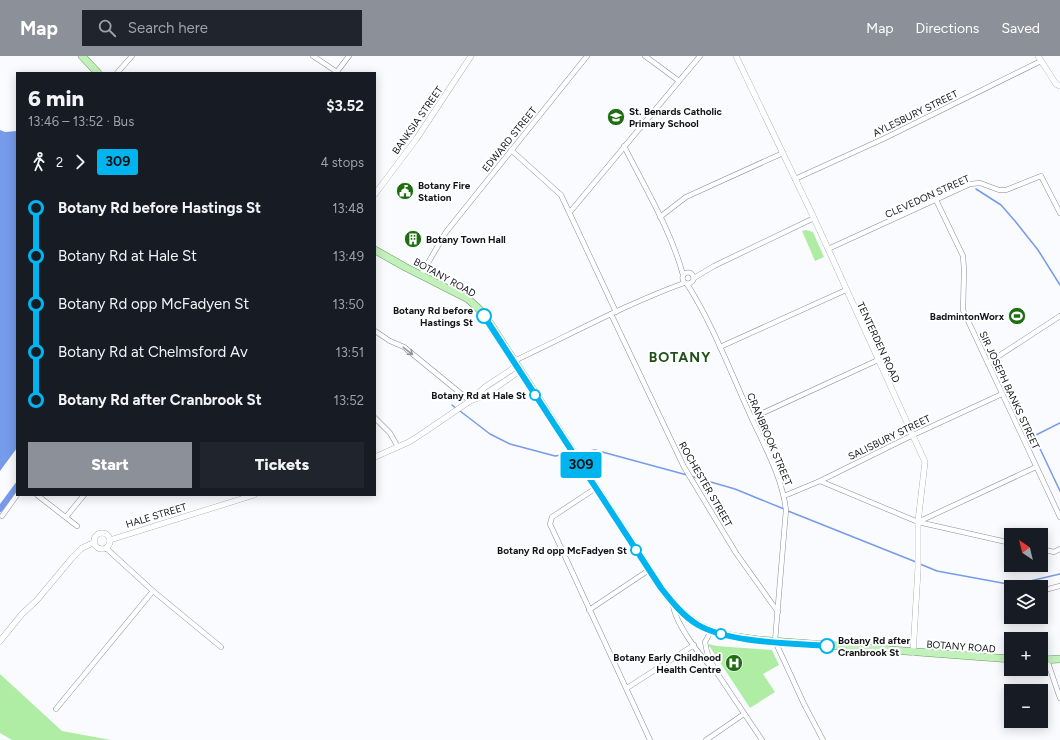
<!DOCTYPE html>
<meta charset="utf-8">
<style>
:root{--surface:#171b24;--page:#20242c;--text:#f1f3f6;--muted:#9ea1a6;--accent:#8c9099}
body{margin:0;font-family:Figtree,sans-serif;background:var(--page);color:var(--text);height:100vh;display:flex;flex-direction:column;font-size:15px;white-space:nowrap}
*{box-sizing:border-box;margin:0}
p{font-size:13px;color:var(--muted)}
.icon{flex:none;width:22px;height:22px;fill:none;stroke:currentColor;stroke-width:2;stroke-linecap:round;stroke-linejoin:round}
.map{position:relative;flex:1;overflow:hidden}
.sheet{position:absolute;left:16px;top:16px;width:360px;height:424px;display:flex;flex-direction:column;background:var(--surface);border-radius:0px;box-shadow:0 2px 10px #0003}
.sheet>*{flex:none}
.badge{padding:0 8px;border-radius:3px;font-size:14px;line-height:26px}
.needle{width:26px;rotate:325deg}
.fabs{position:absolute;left:1004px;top:472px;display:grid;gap:8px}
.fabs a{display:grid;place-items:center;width:44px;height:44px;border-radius:0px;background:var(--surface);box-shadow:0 2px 10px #0003;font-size:20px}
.map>.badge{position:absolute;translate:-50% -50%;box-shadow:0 0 0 2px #fff}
.legs{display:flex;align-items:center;gap:6px;height:44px;padding:0 12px;font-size:13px}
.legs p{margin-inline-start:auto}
.overview{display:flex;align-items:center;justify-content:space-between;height:68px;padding:0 12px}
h1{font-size:22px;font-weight:800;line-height:30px}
.action{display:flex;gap:8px;margin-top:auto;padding:8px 12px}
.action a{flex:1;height:46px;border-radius:0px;background:var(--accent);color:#fff;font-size:16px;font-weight:800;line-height:46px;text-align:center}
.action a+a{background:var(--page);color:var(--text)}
ul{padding:0 12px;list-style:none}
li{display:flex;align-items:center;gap:14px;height:48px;font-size:15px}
li i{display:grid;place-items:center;width:6px;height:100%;margin:0 5px;background:currentColor}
li i::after{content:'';width:10px;height:10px;margin:-5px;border:3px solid;border-radius:50%;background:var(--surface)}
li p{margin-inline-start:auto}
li:first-child i{background:linear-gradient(#0000 50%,currentColor 0)}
li:last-child i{background:linear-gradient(currentColor 50%,#0000 0)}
header{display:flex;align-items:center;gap:24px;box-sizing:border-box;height:56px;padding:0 20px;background:var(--accent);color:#fff}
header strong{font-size:19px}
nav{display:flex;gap:22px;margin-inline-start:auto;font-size:14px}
.search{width:280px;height:36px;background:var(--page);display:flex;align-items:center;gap:10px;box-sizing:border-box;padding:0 14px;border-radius:0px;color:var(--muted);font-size:15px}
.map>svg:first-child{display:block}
.green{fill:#afeda5}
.water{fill:#769bea}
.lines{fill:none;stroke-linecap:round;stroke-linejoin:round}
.stream{stroke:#769bea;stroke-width:1.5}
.canal{stroke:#769bea;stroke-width:6}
.minor-casing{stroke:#8a8f98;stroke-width:5.5}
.tertiary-casing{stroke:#8a8f98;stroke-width:6}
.primary-casing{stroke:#6b9d65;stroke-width:8}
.minor{stroke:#fff;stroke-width:4.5}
.tertiary{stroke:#fff;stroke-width:5.5}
.primary{stroke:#c3f1bc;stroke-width:7}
.oneway{stroke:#949597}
.line-1-casing{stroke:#fff;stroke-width:9}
.line-1{stroke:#00b5ef;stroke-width:6}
.stop-1-dot{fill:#fff;stroke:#00b5ef;stroke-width:2}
.labels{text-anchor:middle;stroke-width:4;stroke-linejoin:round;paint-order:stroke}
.poi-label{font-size:10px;font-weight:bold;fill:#121418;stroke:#fff;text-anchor:start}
.street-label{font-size:10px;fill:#121418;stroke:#fff}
.stop-label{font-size:10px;font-weight:bold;fill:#121418;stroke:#fff;text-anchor:end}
.district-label{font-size:14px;font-weight:bold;letter-spacing:1px;fill:#21511a;stroke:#fff}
</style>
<header>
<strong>Map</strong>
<div class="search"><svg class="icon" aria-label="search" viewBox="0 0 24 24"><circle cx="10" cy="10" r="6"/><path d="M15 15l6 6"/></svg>Search here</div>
<nav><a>Map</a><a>Directions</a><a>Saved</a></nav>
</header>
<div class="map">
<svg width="1060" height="684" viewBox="0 0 1060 684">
<rect width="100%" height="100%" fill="#fafbfe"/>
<g class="green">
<polygon points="806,174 813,176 824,201 815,205 802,175"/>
<polygon points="708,588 717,590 772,594 779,609 763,618 775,636 750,652"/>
<polygon points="0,618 62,675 111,684 12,684 0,677"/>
</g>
<polygon class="water" points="0,74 5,76 17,75 17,392 0,415"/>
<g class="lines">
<g class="stream">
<polyline points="976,133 1001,149 1015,165 1038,194 1060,229"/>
<polyline points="452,349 457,353"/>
<polyline points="460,355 490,378 510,388 555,400 570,398"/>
<polyline points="1060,367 1034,380 1060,435"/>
<polyline points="576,397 595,394 687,419"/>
<polyline points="690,420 735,433 784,453"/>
<polyline points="788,455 916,506"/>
<polyline points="920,508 937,515 1013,529 1060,518"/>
</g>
<polyline class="canal" points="0,453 17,430"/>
<defs>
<g id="minor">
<polyline points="313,0 337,16"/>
<polyline points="645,0 679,25"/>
<polyline points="117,17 132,0"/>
<polyline points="336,17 349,0"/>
<path d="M624 90C645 132 671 174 683 219"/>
<polyline points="511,94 561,139 616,256"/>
<polyline points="795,123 883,83 1041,5"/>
<polyline points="936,144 963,200 964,214 963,254 1060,461"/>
<polyline points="570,156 700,0"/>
<polyline points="660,161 686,141 783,97"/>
<polyline points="828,193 970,128 980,127 999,134 1006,134 1041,120 1060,157"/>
<circle cx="688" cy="222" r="5.5"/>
<polyline points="421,219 446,176 587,0"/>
<polyline points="694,222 714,210 814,162"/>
<path d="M687 228C712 267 729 312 748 354 762 386 782 419 786 454L775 585 804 648 823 684"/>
<polyline points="611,258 684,411 736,497 778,556"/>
<polyline points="375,275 390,285 404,291 470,345"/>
<polyline points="720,291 846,234"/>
<path d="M514 305C570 279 626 248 684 227"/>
<polyline points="988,307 1060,260"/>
<polyline points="375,362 390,377 398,391"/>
<polyline points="752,362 878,304"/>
<polyline points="820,425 918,466 1011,487"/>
<polyline points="596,432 552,461 550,468 650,684"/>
<polyline points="37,439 77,470"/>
<polyline points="784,440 820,425 913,379 1002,338"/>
<polyline points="2,460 17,439"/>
<polyline points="66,461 84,439"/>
<polyline points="918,466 1036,411"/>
<polyline points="106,492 153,535 221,591"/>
<polyline points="1041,493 1054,496 1060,493"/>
<polyline points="1041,535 1060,530"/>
<path d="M673 548C674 565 701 603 714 613"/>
<polyline points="589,554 649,514"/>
<polyline points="711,575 705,586 707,596 715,614 762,684"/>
<polyline points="1047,604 1060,642"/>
<polyline points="627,632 694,589"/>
<polyline points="56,653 153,535"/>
<polyline points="706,684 744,658"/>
</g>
<g id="tertiary">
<polyline points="736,0 814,162 925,406 918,466 918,513 913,597"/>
<polyline points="1038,0 1056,28 1060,30"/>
<polyline points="375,138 417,82 471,0"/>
<path d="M470 345C489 339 504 325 520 315"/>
<polyline points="375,401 409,386 423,377 470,345 485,331 517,310"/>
<circle cx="102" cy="485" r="8"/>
<polyline points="110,484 254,439"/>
<polyline points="0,585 22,558 37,544 72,502 82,492 95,486"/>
</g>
<g id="primary">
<polyline points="82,0 98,17"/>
<path d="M375 194 405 211 468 243 479 253 489 266 661 532C691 573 711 578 759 584L1011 603"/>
<polyline points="1041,604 1060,603"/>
</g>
</defs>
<use href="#minor" class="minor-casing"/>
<use href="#tertiary" class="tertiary-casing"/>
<use href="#primary" class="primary-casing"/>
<use href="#minor" class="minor"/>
<use href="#tertiary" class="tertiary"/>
<use href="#primary" class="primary"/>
</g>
<defs><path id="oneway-shaft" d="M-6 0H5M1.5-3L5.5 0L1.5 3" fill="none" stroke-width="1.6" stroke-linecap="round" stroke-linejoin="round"/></defs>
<use class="oneway" href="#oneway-shaft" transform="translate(408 295) rotate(38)"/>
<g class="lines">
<defs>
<path id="line-1" d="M484 260 661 532C672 546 683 560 698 569 730 587 790 587 827 590"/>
</defs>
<use href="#line-1" class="line-1-casing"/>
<use href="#line-1" class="line-1"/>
</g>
<defs>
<symbol id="school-disc" viewBox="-11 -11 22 22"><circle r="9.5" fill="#1f6d11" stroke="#fff"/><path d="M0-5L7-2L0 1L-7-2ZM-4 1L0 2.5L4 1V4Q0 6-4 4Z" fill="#fff"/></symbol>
<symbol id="civic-disc" viewBox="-11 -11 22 22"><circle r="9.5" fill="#1f6d11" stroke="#fff"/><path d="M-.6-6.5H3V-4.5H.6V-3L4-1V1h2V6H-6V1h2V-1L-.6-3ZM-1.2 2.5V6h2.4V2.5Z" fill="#fff"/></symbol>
<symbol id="building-disc" viewBox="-11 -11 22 22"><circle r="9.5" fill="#1f6d11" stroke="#fff"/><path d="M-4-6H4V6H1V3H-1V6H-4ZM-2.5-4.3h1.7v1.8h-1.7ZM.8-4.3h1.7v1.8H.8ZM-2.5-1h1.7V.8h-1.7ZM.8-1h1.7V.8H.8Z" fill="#fff"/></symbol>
<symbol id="stadium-disc" viewBox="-11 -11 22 22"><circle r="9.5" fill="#1f6d11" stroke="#fff"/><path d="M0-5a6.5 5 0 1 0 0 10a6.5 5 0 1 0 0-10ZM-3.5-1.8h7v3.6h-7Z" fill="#fff"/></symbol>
<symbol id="hospital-disc" viewBox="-11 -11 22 22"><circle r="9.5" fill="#1f6d11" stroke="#fff"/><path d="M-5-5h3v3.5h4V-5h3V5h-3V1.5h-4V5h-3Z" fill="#fff"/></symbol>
</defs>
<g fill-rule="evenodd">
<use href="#school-disc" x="606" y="51" width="20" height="20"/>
<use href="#civic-disc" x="395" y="125" width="20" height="20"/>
<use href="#building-disc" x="403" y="173" width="20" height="20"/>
<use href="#stadium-disc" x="1007" y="250" width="20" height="20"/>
<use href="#hospital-disc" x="724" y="597" width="20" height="20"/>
</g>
<g class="stop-1-dot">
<circle cx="484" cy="260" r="7"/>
<circle cx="535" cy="339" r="5"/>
<circle cx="636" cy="494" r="5"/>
<circle cx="721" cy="578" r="5"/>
<circle cx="827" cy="590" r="7"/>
</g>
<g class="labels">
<g class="poi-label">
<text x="629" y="59">St. Benards Catholic<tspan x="629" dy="12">Primary School</tspan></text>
<text x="418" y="133">Botany Fire<tspan x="418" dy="12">Station</tspan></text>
<text x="426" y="187">Botany Town Hall</text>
<text x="1004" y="264" text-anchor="end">BadmintonWorx</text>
<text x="721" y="605" text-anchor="end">Botany Early Childhood<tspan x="721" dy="12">Health Centre</tspan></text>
</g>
<g class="street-label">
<text transform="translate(915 57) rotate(-26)" y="4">AYLESBURY STREET</text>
<text transform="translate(417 64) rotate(-55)" y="4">BANKSIA STREET</text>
<text transform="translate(509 83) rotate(-51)" y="4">EDWARD STREET</text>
<text transform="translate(927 140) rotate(-24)" y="4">CLEVEDON STREET</text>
<text transform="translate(445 221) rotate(29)" y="4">BOTANY ROAD</text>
<text transform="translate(879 286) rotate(65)" y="4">TENTERDEN ROAD</text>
<text transform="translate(1010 334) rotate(65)" y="4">SIR JOSEPH BANKS STREET</text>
<text transform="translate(889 381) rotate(-26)" y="4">SALISBURY STREET</text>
<text transform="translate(770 383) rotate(67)" y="4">CRANBROOK STREET</text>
<text transform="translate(706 428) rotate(60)" y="4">ROCHESTER STREET</text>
<text transform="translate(156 459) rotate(-17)" y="4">HALE STREET</text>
<text transform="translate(961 590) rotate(4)" y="4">BOTANY ROAD</text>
</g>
<g class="stop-label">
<text x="473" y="258">Botany Rd before<tspan x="473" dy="12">Hastings St</tspan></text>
<text x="526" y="343">Botany Rd at Hale St</text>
<text x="627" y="498">Botany Rd opp McFadyen St</text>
<text x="838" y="588" text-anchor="start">Botany Rd after<tspan x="838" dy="12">Cranbrook St</tspan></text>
</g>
<g class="district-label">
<text x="680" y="306">BOTANY</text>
</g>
</g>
</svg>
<div class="fabs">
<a><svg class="needle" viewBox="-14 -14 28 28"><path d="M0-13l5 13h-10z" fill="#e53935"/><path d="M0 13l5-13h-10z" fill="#9ea1a6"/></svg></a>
<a><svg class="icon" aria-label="layers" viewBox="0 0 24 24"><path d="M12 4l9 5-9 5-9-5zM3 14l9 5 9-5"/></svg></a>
<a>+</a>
<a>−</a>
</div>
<b class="badge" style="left:581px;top:409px;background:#00b5ef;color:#111">309</b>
<section class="sheet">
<div class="overview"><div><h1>6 min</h1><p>13:46 – 13:52 · Bus</p></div><b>$3.52</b></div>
<div class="legs"><svg class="icon" aria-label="walk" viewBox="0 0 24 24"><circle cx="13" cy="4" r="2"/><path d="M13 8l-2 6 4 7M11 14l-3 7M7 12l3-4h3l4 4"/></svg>2<svg class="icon" aria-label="forward" viewBox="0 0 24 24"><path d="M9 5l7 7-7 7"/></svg><b class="badge" style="background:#00b5ef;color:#111">309</b><p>4 stops</p></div>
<ul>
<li><i style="color:#00b5ef"></i><b>Botany Rd before Hastings St</b><p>13:48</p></li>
<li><i style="color:#00b5ef"></i><span>Botany Rd at Hale St</span><p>13:49</p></li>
<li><i style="color:#00b5ef"></i><span>Botany Rd opp McFadyen St</span><p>13:50</p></li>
<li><i style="color:#00b5ef"></i><span>Botany Rd at Chelmsford Av</span><p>13:51</p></li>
<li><i style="color:#00b5ef"></i><b>Botany Rd after Cranbrook St</b><p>13:52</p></li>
</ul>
<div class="action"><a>Start</a><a>Tickets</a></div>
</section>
</div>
